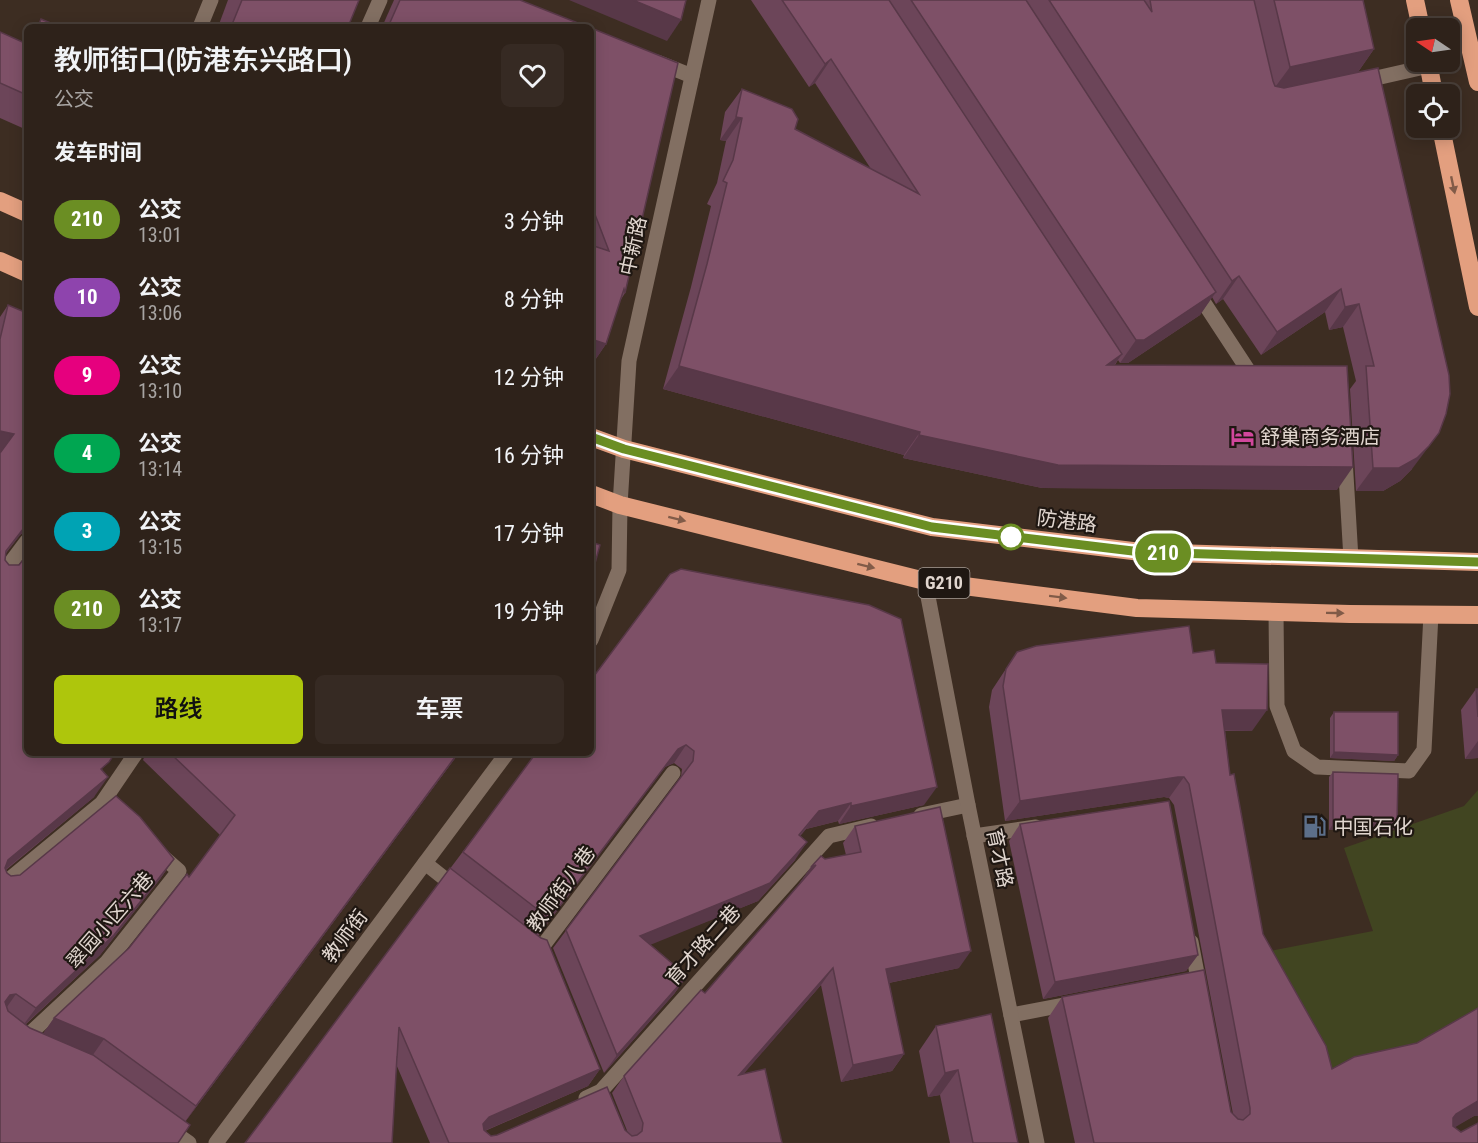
<!DOCTYPE html>
<html lang="zh">
<meta charset="utf-8">
<style>
:root{--surface:#2e221a;--page:#362a23;--text:#f1f3f6;--muted:#a7a4a2;--line:#493f39;--accent:#aec60c}
body{margin:0;font-family:"Roboto Condensed","Noto Sans SC",sans-serif;background:var(--page);color:var(--text);height:100vh;display:flex;flex-direction:column;font-size:22px;white-space:nowrap}
*{box-sizing:border-box;margin:0}
p{font-size:20px;color:var(--muted)}
.icon{flex:none;width:33px;height:33px;fill:none;stroke:currentColor;stroke-width:2;stroke-linecap:round;stroke-linejoin:round}
.map{position:relative;flex:1;overflow:hidden}
.drawer{position:absolute;left:24px;top:24px;width:570px;height:732px;display:flex;flex-direction:column;background:var(--surface);border-radius:9px;box-shadow:0 3px 15px #0003,0 0 0 2px var(--line)}
.drawer>*{flex:none}
.badge{padding:0 12px;border-radius:20px;font-size:21px;line-height:39px}
.needle{width:39px;rotate:283deg}
.fabs{position:absolute;left:1406px;top:18px;display:grid;gap:12px}
.fabs a{display:grid;place-items:center;width:54px;height:54px;border-radius:9px;background:var(--surface);box-shadow:0 3px 15px #0003,0 0 0 2px var(--line);font-size:30px}
.map>.badge{position:absolute;translate:-50% -50%;box-shadow:0 0 0 3px #fff}
h2{padding:0 30px;font-size:22px;line-height:54px}
.round{display:grid;place-items:center;flex:none;width:63px;height:63px;border-radius:9px;background:var(--page)}
.headline{display:flex;align-items:center;justify-content:space-between;height:102px;padding:0 30px}
h1{font-size:28px;font-weight:600;line-height:45px}
.action{display:flex;gap:12px;margin-top:auto;padding:12px 30px}
.action a{flex:1;height:69px;border-radius:9px;background:var(--accent);color:#111;font-size:24px;font-weight:600;line-height:69px;text-align:center}
.action a+a{background:var(--page);color:var(--text)}
ul{padding:0;list-style:none}
li{display:flex;align-items:center;gap:18px;height:78px;padding:0 30px}
li div{flex:1}
li b{display:block;font-size:22px}
li em{font-style:normal}
li .badge{min-width:66px;font-weight:700;text-align:center}
.map>svg:first-child{display:block}
.green{fill:#414521}
.lines{fill:none;stroke-linecap:round;stroke-linejoin:round}
.lane{stroke:#826f62;stroke-width:15}
.street{stroke:#826f62;stroke-width:15}
.highway{stroke:#e39f7f;stroke-width:18}
.wall{fill:#6c4559}
.shaded-wall{fill:#583848}
.building{fill:#7e5067;stroke:#583848;stroke-width:1.5}
.oneway{fill:#815b48}
.line-casing{stroke:#fff;stroke-width:14}
.line{stroke:#6b8e23;stroke-width:9}
.stop-dot{fill:#fff;stroke:#6b8e23;stroke-width:3}
.labels{text-anchor:middle;stroke-width:4.5;stroke-linejoin:round;paint-order:stroke}
.shield{fill:#1f1712;stroke:#a79d96;stroke-width:1.5}
.shield-label{font-size:18px;font-weight:bold;fill:#e1d6cf}
.street-label{font-size:20px;fill:#e1d6cf;stroke:#1f1712}
.poi-label{font-size:20px;fill:#e1d6cf;stroke:#1f1712;text-anchor:start}
</style>
<div class="map">
<svg width="1478" height="1143" viewBox="0 0 1478 1143">
<rect width="100%" height="100%" fill="#3d2d22"/>
<polygon class="green" points="1478,790 1478,1021 1338,1079 1249,955 1373,931 1344,848 1464,806"/>
<g class="lines">
<g class="lane">
<polyline points="200,27 211,0"/>
<polyline points="368,27 380,0"/>
<polyline points="657,62 692,76"/>
<polyline points="1363,81 1429,66"/>
<polyline points="1195,289 1248,370"/>
<polyline points="1345,458 1351,559"/>
<polyline points="1276,612 1277,706 1294,751 1317,767 1409,771 1424,750 1431,614"/>
<polyline points="921,815 968,805"/>
<polyline points="974,836 1036,827"/>
<polyline points="425,863 459,890"/>
<polyline points="0,887 102,803 136,753"/>
<polyline points="1191,942 1200,989"/>
<polyline points="546,957 542,947 673,773"/>
<polyline points="1011,1015 1074,1003"/>
<polyline points="26,1042 22,1041 107,962 179,871 155,850"/>
<polyline points="586,1098 601,1091 829,836 871,826"/>
<polyline points="166,1127 189,1143"/>
</g>
<g class="street">
<polyline points="0,577 27,541"/>
<polyline points="925,581 968,805 1037,1143"/>
<polyline points="591,640 619,570 620,505 629,361 709,0"/>
<polyline points="216,1143 507,753"/>
</g>
<g class="highway">
<polyline points="1415,0 1421,28"/>
<polyline points="1459,0 1478,82"/>
<polyline points="1428,62 1434,94"/>
<polyline points="1441,128 1478,307"/>
<polyline points="0,201 27,213"/>
<polyline points="0,261 27,273"/>
<polyline points="591,437 624,449 932,527 1141,552 1478,562"/>
<polyline points="591,494 620,505 925,581 1137,608 1350,614 1478,615"/>
</g>
</g>
<g class="wall">
<polygon points="228,0 359,0 348,27 218,27"/>
<polygon points="394,0 520,0 588,27 382,27"/>
<polygon points="751,0 1363,0 1374,49 1358,72 1283,88 1378,68 1412,469 1400,481 1383,491 1356,491 1350,389 1356,381 1343,327 1329,330 1325,312 1261,355 1223,299 1216,304 1212,297 1200,315 1128,363 1120,363 1118,360 1115,365 1337,490 1042,488 903,458 904,455 663,389 691,287 711,206 707,204 717,183 726,141 720,140 725,112 742,89 795,129 871,169 815,83 809,87"/>
<polygon points="591,28 625,293 620,301 606,344 591,366"/>
<polygon points="0,32 25,43 27,39 27,130 0,118"/>
<polygon points="8,305 27,313 27,532 24,532 20,535 6,553 5,560 103,771 94,797 6,870 7,873 11,876 174,859 160,879 100,955 25,1025 30,1028 43,1034 54,1018 129,948 189,877 220,835 143,760 146,753 459,753 185,1122 0,1143 0,317"/>
<polygon points="1017,652 1193,653 1216,663 1252,731 1225,731 1230,775 1263,934 1332,1069 1417,1043 1478,1008 1478,1116 1474,1116 1454,1127 1478,1143 1075,1143 1048,1018 1062,997 1233,1114 1174,805 1169,798 1164,797 1005,821 989,707 992,690"/>
<polygon points="591,680 924,805 839,824 838,821 806,829 800,836 795,860 758,901 650,944 687,976 674,994 604,1073 553,948 681,777 682,769 674,763 665,767 538,936 600,1069 588,1086 485,1131 491,1136 625,1130 628,1133 612,1093 624,1076 705,993 800,884 799,884 811,867 825,859 846,855 843,843 855,826 959,968 889,983 904,1054 892,1071 841,1082 821,985 743,1074 782,1143 430,1143 396,1064 245,1143"/>
<polygon points="1476,689 1478,689 1478,758 1465,759 1461,710"/>
<polygon points="1334,712 1398,755 1394,761 1330,758 1330,718"/>
<polygon points="1333,772 1393,830 1329,830 1329,777"/>
<polygon points="1020,824 1198,955 1186,971 1043,999 1009,841"/>
<polygon points="936,1026 1018,1143 950,1143 940,1095 928,1097 919,1051"/>
</g>
<g class="shaded-wall">
<polygon points="569,0 633,0 681,20 667,41"/>
<polygon points="1374,49 1358,72 1273,90 1290,67"/>
<polygon points="831,59 815,83 809,87 825,64"/>
<polygon points="736,117 742,118 726,141 720,140"/>
<polygon points="1239,276 1223,299 1216,304 1232,281"/>
<polygon points="1341,289 1325,312 1261,355 1277,332"/>
<polygon points="1216,292 1200,315 1128,363 1120,363 1136,340"/>
<polygon points="1359,304 1343,327 1329,330 1345,307"/>
<polygon points="591,339 606,344 591,366"/>
<polygon points="1122,354 1106,377 1107,365"/>
<polygon points="679,366 920,432 904,455 663,389"/>
<polygon points="0,431 14,434 0,454"/>
<polygon points="1439,433 1412,469 1400,481 1383,491 1356,491 1373,468"/>
<polygon points="919,435 1353,467 1337,490 1042,488 903,458"/>
<polygon points="27,524 27,532 24,532 20,535 0,561"/>
<polygon points="1222,710 1267,710 1252,731 1207,730"/>
<polygon points="1478,741 1478,758 1465,759"/>
<polygon points="686,745 674,763 665,767 538,937 678,749"/>
<polygon points="1334,752 1398,755 1394,761 1330,758"/>
<polygon points="458,753 459,753 182,1126 196,1106"/>
<polygon points="108,777 94,797 0,874 8,860"/>
<polygon points="1178,777 1184,777 1169,798 1164,797 1005,821 1020,801"/>
<polygon points="937,787 924,805 839,824 851,806"/>
<polygon points="851,803 838,821 806,829 787,853 819,811"/>
<polygon points="1333,824 1397,824 1393,830 1329,830"/>
<polygon points="807,842 795,860 758,901 628,954 640,936"/>
<polygon points="174,859 160,879 100,955 21,1028 36,1008"/>
<polygon points="816,865 805,882 799,884 811,867"/>
<polygon points="971,951 959,968 874,986 886,969"/>
<polygon points="1198,955 1186,971 1043,999 1055,982"/>
<polygon points="833,968 821,985 728,1092 739,1075"/>
<polygon points="687,976 674,994 604,1073 617,1055"/>
<polygon points="16,994 2,1014 0,1009 10,995"/>
<polygon points="54,1018 104,1039 90,1059 40,1038"/>
<polygon points="904,1054 892,1071 841,1082 853,1065"/>
<polygon points="600,1069 588,1086 477,1134 471,1141 489,1117"/>
<polygon points="958,1070 940,1095 928,1097 945,1073"/>
<polygon points="1478,1101 1478,1116 1474,1116 1442,1135 1438,1139 1456,1114"/>
</g>
<g class="building">
<polygon points="242,0 359,0 348,27 231,27"/>
<polygon points="400,0 520,0 588,27 388,27"/>
<polygon points="633,0 686,0 681,20"/>
<polygon points="782,0 889,0 1122,354 1107,365 1347,366 1353,467 1058,465 919,435 920,432 679,366 707,264 727,183 723,181 733,160 742,118 736,117 742,89 792,109 798,119 795,129 919,194 831,59 825,64"/>
<polygon points="911,0 1026,0 1216,292 1144,340 1136,340"/>
<polygon points="1049,0 1144,0 1152,12 1150,0 1254,0 1273,81 1275,86 1284,88 1378,68 1449,375 1450,394 1446,414 1439,433 1429,446 1417,458 1399,468 1373,468 1366,366 1374,366 1359,304 1345,307 1341,289 1277,332 1239,276 1232,281"/>
<polygon points="1274,0 1363,0 1374,49 1290,67"/>
<polygon points="41,19 60,27 38,27"/>
<polygon points="591,28 678,63 625,293 624,289 606,344 591,339 591,245 609,251 591,204"/>
<polygon points="0,32 27,44 27,95 0,83"/>
<polygon points="8,305 27,313 27,524 6,551 5,560 9,565 19,565 27,555 27,753 115,753 109,762 101,769 108,777 8,860 5,868 7,873 11,876 20,875 116,796 140,817 174,859 114,935 36,1008 16,994 10,995 5,1002 8,1011 30,1028 93,1055 190,1125 178,1143 0,1143 0,453 14,434 0,431 0,339"/>
<polygon points="591,542 600,545 591,578"/>
<polygon points="681,569 869,605 901,619 937,787 851,806 851,803 819,811 799,835 807,842 770,883 640,936 687,976 617,1055 566,930 693,761 694,751 686,745 678,749 550,919 463,852 536,753 591,753 591,680 670,574"/>
<polygon points="1189,626 1193,653 1214,650 1216,663 1268,664 1267,710 1222,710 1230,775 1234,774 1263,934 1326,1046 1332,1069 1354,1057 1417,1043 1478,1008 1478,1101 1456,1114 1453,1118 1453,1126 1461,1132 1478,1123 1478,1143 1094,1143 1062,997 1204,970 1231,1112 1238,1119 1243,1120 1250,1114 1250,1108 1189,784 1184,777 1178,777 1020,801 1003,686 1006,669 1017,652 1036,646"/>
<polygon points="1476,689 1478,689 1478,717"/>
<polygon points="1334,712 1398,712 1398,755 1334,752"/>
<polygon points="170,753 458,753 196,1106 104,1039 54,1018 129,948 187,874 189,877 235,815"/>
<polygon points="1333,772 1398,774 1397,824 1333,824"/>
<polygon points="1169,801 1198,955 1055,982 1020,824"/>
<polygon points="940,807 971,951 886,969 904,1054 853,1065 833,968 739,1075 765,1069 782,1143 449,1143 399,1027 397,1058 397,1056 392,1143 245,1143 450,868 541,938 547,940 600,1069 489,1117 483,1124 484,1130 491,1136 497,1135 607,1087 625,1130 632,1136 637,1135 642,1131 643,1123 624,1076 701,990 705,993 816,865 811,867 821,856 825,859 861,852 855,826"/>
<polygon points="991,1014 1018,1143 973,1143 958,1070 945,1073 936,1026"/>
</g>
<defs><path id="oneway-solid" d="M-6-.8H1V-3.2L6.5 0L1 3.2V.8H-6Z" transform="scale(1.5)"/></defs>
<g class="oneway">
<use href="#oneway-solid" transform="translate(1453 185) rotate(78)"/>
<use href="#oneway-solid" transform="translate(677 519) rotate(14)"/>
<use href="#oneway-solid" transform="translate(866 566) rotate(14)"/>
<use href="#oneway-solid" transform="translate(1058 597) rotate(7)"/>
<use href="#oneway-solid" transform="translate(1335 613) rotate(1)"/>
</g>
<g class="lines">
<defs>
<polyline id="line" points="591,437 624,449 932,527 1141,552 1478,562"/>
</defs>
<use href="#line" class="line-casing"/>
<use href="#line" class="line"/>
</g>
<defs>
<symbol id="hotel-bare" viewBox="-9 -9 18 18"><path d="M-6-4.5h1.5V1H6V5H4.5V3h-9V5H-6ZM-4 0a1.8 1.8 0 1 1 3.6 0ZM.5 0V-2.5h3Q6-2.5 6 0Z" fill="#d1479c" stroke="#1f1712" stroke-width="2.5" paint-order="stroke"/></symbol>
<symbol id="fuel-bare" viewBox="-9 -9 18 18"><path d="M-5.5-6h7V0h2V4h1.3V-2.5L3-4.5l.8-.8L6-3V5H2.5V1h-1V6h-7ZM-4.2-4.7v3.2H.2V-4.7Z" fill="#5c6f8a" stroke="#1f1712" stroke-width="2.5" paint-order="stroke"/></symbol>
</defs>
<g fill-rule="evenodd">
<use href="#hotel-bare" x="1226" y="420" width="33" height="33"/>
<use href="#fuel-bare" x="1298" y="810" width="33" height="33"/>
</g>
<circle class="stop-dot" cx="1011" cy="537" r="12"/>
<g class="labels">
<rect class="shield" x="918.5" y="568" width="51" height="30" rx="4.5"/>
<g class="shield-label">
<text x="944" y="589">G210</text>
</g>
<g class="street-label">
<text transform="translate(633 246) rotate(-78)" y="7">中新路</text>
<text transform="translate(1067 521) rotate(7)" y="7">防港路</text>
<text transform="translate(1000 858) rotate(78)" y="7">育才路</text>
<text transform="translate(561 889) rotate(-54)" y="7">教师街八巷</text>
<text transform="translate(110 920) rotate(-49)" y="7">翠园小区六巷</text>
<text transform="translate(345 936) rotate(-53)" y="7">教师街</text>
<text transform="translate(703 945) rotate(-48)" y="7">育才路二巷</text>
</g>
<g class="poi-label">
<text x="1260" y="444">舒巢商务酒店</text>
<text x="1333" y="834">中国石化</text>
</g>
</g>
</svg>
<div class="fabs">
<a><svg class="needle" viewBox="-14 -14 28 28"><path d="M0-13l5 13h-10z" fill="#e53935"/><path d="M0 13l5-13h-10z" fill="#a7a4a2"/></svg></a>
<a><svg class="icon" aria-label="locate" viewBox="0 0 24 24"><circle cx="12" cy="12" r="6"/><path d="M12 2v4M12 18v4M2 12h4M18 12h4"/></svg></a>
</div>
<b class="badge" style="left:1163px;top:553px;background:#6b8e23;color:#fff">210</b>
<section class="drawer">
<div class="headline"><div><h1>教师街口(防港东兴路口)</h1><p>公交</p></div><a class="round"><svg class="icon" aria-label="heart" viewBox="0 0 24 24"><path d="M12 20l-8-8c-3-5 5-10 8-4 3-6 11-1 8 4z"/></svg></a></div>
<h2>发车时间</h2>
<ul>
<li><span class="badge" style="background:#6b8e23;color:#fff">210</span><div><b>公交</b><p>13:01</p></div><em>3 分钟</em></li>
<li><span class="badge" style="background:#8e44ad;color:#fff">10</span><div><b>公交</b><p>13:06</p></div><em>8 分钟</em></li>
<li><span class="badge" style="background:#e6007e;color:#fff">9</span><div><b>公交</b><p>13:10</p></div><em>12 分钟</em></li>
<li><span class="badge" style="background:#00a651;color:#fff">4</span><div><b>公交</b><p>13:14</p></div><em>16 分钟</em></li>
<li><span class="badge" style="background:#00a3b4;color:#fff">3</span><div><b>公交</b><p>13:15</p></div><em>17 分钟</em></li>
<li><span class="badge" style="background:#6b8e23;color:#fff">210</span><div><b>公交</b><p>13:17</p></div><em>19 分钟</em></li>
</ul>
<div class="action"><a>路线</a><a>车票</a></div>
</section>
</div>
